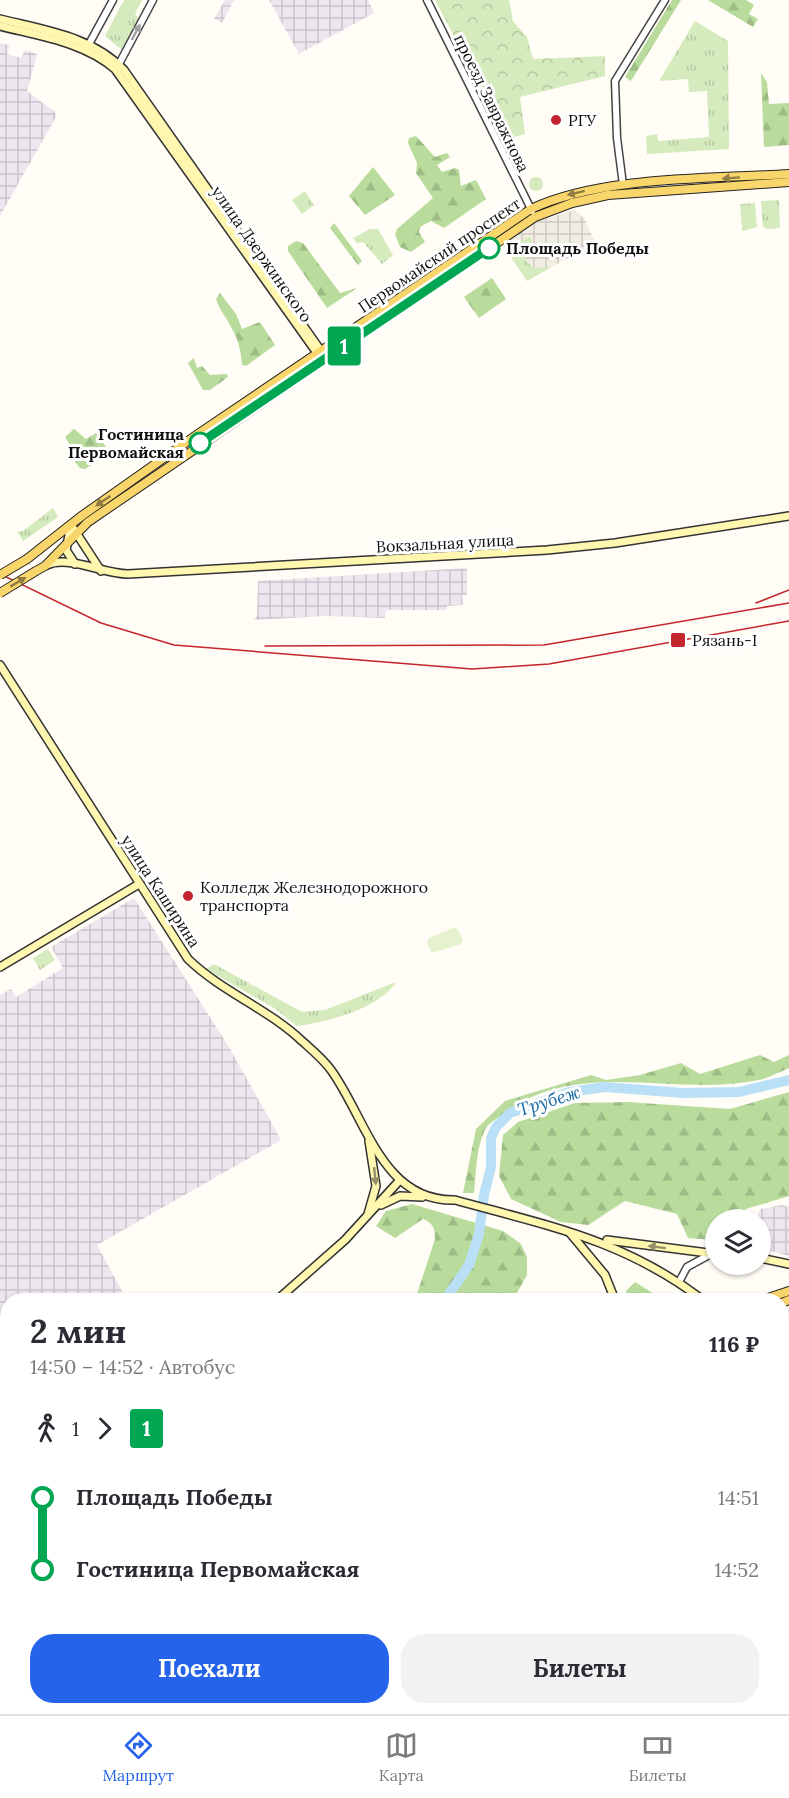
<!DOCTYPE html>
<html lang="ru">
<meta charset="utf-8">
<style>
:root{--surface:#fff;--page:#f2f2f3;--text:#2b2b33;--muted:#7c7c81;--line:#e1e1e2;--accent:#2563eb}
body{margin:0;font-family:Lora,serif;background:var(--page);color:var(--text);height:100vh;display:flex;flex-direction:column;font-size:22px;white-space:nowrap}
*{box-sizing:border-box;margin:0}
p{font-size:20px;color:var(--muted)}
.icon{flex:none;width:33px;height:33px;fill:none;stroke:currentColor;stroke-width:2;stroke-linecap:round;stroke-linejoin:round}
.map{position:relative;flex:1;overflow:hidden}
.drawer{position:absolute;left:0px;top:1293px;width:789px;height:422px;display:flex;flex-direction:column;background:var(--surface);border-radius:24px 24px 0 0;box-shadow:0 2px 4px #0004}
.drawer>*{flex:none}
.badge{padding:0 12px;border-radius:4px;font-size:21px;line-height:39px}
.buttons{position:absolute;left:705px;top:1209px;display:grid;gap:12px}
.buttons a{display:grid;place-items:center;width:66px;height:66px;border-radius:50%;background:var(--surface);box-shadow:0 2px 4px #0004;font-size:30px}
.map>.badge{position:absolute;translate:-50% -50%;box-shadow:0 0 0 3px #fff}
.legs{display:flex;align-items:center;gap:9px;height:66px;padding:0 30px;font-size:20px}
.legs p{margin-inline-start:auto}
.headline{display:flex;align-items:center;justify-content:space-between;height:102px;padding:0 30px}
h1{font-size:33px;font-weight:700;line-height:45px}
.cta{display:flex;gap:12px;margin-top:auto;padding:12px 30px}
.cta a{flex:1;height:69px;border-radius:24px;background:var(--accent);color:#fff;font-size:24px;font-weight:700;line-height:69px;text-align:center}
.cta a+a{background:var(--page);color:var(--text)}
ul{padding:0 30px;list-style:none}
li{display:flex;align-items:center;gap:21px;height:72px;font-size:22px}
li i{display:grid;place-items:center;width:9px;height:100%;margin:0 8px;background:currentColor}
li i::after{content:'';width:15px;height:15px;margin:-8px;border:4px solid;border-radius:50%;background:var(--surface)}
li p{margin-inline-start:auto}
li:first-child i{background:linear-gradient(#0000 50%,currentColor 0)}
li:last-child i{background:linear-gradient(currentColor 50%,#0000 0)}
.tab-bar{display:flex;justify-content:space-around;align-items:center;height:84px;border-top:2px solid var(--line);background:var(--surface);font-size:16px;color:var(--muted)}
.tab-bar a{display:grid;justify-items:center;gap:3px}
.tab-bar .current{color:var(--accent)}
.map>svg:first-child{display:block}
.industrial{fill:url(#industrial-grid)}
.grass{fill:url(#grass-tufts)}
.forest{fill:url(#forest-firs)}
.park{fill:url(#park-crowns)}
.pitch{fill:#e6f2cf}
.plaza{fill:url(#plaza-grid)}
.water{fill:url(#water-ripples);stroke:#3f96cf;stroke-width:1.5}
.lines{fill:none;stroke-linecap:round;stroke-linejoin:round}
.river{stroke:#b9e0f7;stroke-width:10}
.tertiary-casing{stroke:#444;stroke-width:9}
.secondary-casing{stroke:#333;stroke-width:10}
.primary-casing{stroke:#222;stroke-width:10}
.tertiary{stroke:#fff;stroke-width:6}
.secondary{stroke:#fff6b0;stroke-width:7}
.primary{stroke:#f9d66b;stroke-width:8}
.rail{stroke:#c4262e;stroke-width:1.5}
.primary-bridge-casing{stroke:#222;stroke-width:10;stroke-linecap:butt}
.primary-bridge{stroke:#f9d66b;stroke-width:8}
.oneway{fill:#a0a0a0}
.oneway2{fill:#917d42}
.oneway3{fill:#948f68}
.line-1-casing{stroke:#fff;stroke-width:14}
.line-1{stroke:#00a651;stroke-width:9}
.poi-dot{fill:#c4262e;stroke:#fff;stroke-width:2}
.stop-1-dot{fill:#fff;stroke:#00a651;stroke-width:3}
.labels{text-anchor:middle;stroke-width:6;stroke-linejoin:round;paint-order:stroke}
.street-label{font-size:16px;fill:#111;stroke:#fff}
.poi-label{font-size:16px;fill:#111;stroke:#fff;text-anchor:start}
.stop-label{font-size:16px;font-weight:bold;fill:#111;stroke:#fff;text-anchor:start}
.water-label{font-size:18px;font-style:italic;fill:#1768a6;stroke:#fff}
</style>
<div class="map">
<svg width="789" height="1714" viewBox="0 0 789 1714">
<defs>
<pattern id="industrial-grid" width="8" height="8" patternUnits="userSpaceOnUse" patternTransform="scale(1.5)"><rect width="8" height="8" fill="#eee6ef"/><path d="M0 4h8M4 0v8" fill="none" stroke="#cbc4cc"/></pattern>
<pattern id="grass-tufts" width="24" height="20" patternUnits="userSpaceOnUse" patternTransform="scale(1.5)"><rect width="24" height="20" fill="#d5ebbd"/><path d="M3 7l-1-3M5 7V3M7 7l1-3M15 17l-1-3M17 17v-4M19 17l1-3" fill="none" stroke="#b6c8a1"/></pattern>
<pattern id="forest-firs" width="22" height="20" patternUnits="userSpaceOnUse" patternTransform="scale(1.5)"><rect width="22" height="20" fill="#b9dc9c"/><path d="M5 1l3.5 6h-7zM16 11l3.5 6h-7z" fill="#9ebc85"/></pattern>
<pattern id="park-crowns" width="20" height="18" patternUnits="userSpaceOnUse" patternTransform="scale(1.5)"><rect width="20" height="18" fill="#d5ebbd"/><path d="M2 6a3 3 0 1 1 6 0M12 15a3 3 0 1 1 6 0" fill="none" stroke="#b6c8a1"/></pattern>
<pattern id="plaza-grid" width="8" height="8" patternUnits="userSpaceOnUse" patternTransform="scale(1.5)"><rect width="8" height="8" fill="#f1ede2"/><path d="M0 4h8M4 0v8" fill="none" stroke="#cecac1"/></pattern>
<pattern id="water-ripples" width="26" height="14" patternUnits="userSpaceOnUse" patternTransform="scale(1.5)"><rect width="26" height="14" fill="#b9e0f7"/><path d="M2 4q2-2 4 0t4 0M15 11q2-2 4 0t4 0" fill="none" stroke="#9ebfd3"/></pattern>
</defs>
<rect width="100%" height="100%" fill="#fffdf5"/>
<g class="industrial">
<polygon points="225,0 234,0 222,23 214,19"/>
<polygon points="269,0 368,0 374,13 299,54"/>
<polygon points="0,43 10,45 7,54 21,58 25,50 37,54 27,91 55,112 56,117 0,216"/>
<polygon points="467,568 467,595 462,595 463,605 447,606 447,610 386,610 385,618 325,616 254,620 257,616 258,581"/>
<polygon points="134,898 229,1047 281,1140 97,1245 127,1300 8,1300 7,1337 0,1324 0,995 11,989 16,997 63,968 51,947"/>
<polygon points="782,1205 789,1207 789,1256 761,1248 760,1220 756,1219 760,1209"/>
</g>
<g class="grass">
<polygon points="124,0 142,0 135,14 139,20 123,51 105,36"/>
<polygon points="695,21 728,41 729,149 647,154 646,136 657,134 658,141 709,137 707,91 689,92 688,79 659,81"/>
<circle cx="536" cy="184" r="7"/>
<polygon points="305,191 314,205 302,214 292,200"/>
<polygon points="779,200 780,228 767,229 763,227 761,201"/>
<polygon points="755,203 757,227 742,231 740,204"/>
<polygon points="370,229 378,229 393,255 382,264 363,242 357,243 353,238"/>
<polygon points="529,236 533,241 526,254 550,268 527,281 506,250"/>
<polygon points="53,508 58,517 23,541 17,532 23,531"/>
<polygon points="48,949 55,960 40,970 33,958"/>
<path d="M214 964 302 1012 325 1010 396 982C379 1009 327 1022 297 1026L274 1008 206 969Z"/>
</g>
<g class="forest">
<polygon points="672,0 681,0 631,81 625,77"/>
<polygon points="708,0 746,0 754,5 749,14 758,19 753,27"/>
<polygon points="761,73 767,82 769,104 789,103 789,145 764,147"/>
<polygon points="416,136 435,157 447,153 450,157 437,165 442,172 455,168 459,170 461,186 476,180 486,199 444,228 431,221 420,227 419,232 425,242 411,252 400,247 395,234 397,229 433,198 416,173 417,163 408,143 409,138"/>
<polygon points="373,167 395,195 365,215 349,196"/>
<polygon points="334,223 362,261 358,265 330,228"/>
<polygon points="296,241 303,243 340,293 357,288 327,308 288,251 288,246"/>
<polygon points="492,278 506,299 479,318 464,297"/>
<path d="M220 293 236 314 242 329 260 322 275 345 246 366 242 365C241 352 239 341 232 329 227 318 219 310 216 299Z"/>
<polygon points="194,358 197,368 202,366 210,375 227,374 228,377 210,390 203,390 188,363"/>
<polygon points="74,429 86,439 96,433 108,450 107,454 85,469 80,468 70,456 72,449 65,437"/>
<path d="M760 1055 774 1062 789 1055V1068C779 1072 769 1078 759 1080 675 1098 577 1056 502 1115 497 1119 487 1124 485 1130 476 1148 476 1173 474 1193H463L476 1129 505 1101 591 1075 606 1080 640 1075 681 1063 700 1074Z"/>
<polygon points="789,1092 789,1196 746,1209 740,1219 716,1220 715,1240 688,1238 677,1214 625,1201 588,1225 561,1222 511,1199 499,1176 503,1135 518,1122 575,1103 627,1102 730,1109"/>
<path d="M412 1204 503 1231 521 1244 527 1257V1275L513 1300H415L435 1239C435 1228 433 1223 423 1219L395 1238 376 1226 386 1211Z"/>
<polygon points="635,1282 664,1300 628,1300 626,1291"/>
<polygon points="7,1655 8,1707 174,1707 168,1714 0,1714 0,1657"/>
<polygon points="189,1707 283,1707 277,1714 183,1714"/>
<polygon points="358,1707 409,1707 404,1714 359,1714"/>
</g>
<polygon class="park" points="435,0 509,0 513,21 527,37 533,59 605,56 605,76 520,97 525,134 504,140 482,89"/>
<polygon class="pitch" points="453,928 458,929 463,940 461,944 432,953 427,943 429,938"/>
<polygon class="plaza" points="574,210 584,218 595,243 550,268 533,267 525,260 533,241 530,236 506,250 504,247 503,243 539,221"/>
<polygon class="water" points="782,1454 789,1465 789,1714 473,1714 479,1707 782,1707"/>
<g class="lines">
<g class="river">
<polyline points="445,1300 469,1265 479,1234 484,1195 491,1167 491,1138 496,1127 510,1113 569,1092 605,1087 683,1093 739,1092 789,1080"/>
<polyline points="112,1714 118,1707"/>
</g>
<defs>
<g id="tertiary">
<polyline points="427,0 532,211"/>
<polyline points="89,44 113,0"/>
<polyline points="119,64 153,0"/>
<polyline points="623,185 617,138 615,81 665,0"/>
<polyline points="679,1282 687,1267 711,1254"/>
</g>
<g id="secondary">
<path d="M0 19C43 30 92 36 124 70L321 351 322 355 318 364"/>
<path d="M0 26C39 36 84 42 115 69L320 357"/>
<polyline points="71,525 101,571"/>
<polyline points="71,525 66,550 75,564"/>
<path d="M47 565C69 555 103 574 128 574L547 550 615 543 789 516"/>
<path d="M0 665 188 959C222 992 267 1008 302 1041 312 1050 323 1059 331 1070 366 1118 382 1202 455 1200 549 1226 624 1240 703 1300"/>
<polyline points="0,967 139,884"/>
<polyline points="381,1205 400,1196 422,1197"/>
<polyline points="368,1214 376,1186 369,1141"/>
<polyline points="570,1233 605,1275 615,1300"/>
<polyline points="607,1240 716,1254"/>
<polyline points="760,1258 789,1264"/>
<polyline points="277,1300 345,1240 399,1181"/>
<polyline points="782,1360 789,1366"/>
<polyline points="0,1563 8,1555"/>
</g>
<g id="primary">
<path d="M27 559 83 515 195 436 531 209C601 176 710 179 789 174"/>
<polyline points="36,571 45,566 88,522 535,217 572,203 608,195 789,182"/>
<polyline points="762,1300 789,1291"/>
<polyline points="782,1303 789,1300"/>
<polyline points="299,1714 304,1707"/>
<polyline points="310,1714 315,1707"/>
</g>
</defs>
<use href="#tertiary" class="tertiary-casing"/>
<use href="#secondary" class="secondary-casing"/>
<use href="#primary" class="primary-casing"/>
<use href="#tertiary" class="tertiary"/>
<use href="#secondary" class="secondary"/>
<use href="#primary" class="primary"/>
<g class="rail">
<polyline points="0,574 101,623 174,645 472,669 549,664 789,621"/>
<polyline points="756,603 789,590"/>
<polyline points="265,646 544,645 789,603"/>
</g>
<defs>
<g id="primary-bridge">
<polyline points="0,575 27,559"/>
<polyline points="0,593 36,571"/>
</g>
</defs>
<use href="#primary-bridge" class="primary-bridge-casing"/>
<use href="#primary-bridge" class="primary-bridge"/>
</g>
<defs><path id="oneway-solid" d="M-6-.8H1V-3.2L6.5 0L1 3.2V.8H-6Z" transform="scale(1.5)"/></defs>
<use class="oneway" href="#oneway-solid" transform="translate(136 32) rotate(-62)"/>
<g class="oneway2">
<use href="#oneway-solid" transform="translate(731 178) rotate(176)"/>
<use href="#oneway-solid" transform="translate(576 193) rotate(166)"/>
<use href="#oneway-solid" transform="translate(103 501) rotate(146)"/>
<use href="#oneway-solid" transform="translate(18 582) rotate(-31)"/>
</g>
<g class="oneway3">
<use href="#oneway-solid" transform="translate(375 1176) rotate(84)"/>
<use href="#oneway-solid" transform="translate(657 1247) rotate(-173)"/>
</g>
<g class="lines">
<defs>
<polyline id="line-1" points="200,443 489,248"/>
</defs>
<use href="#line-1" class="line-1-casing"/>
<use href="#line-1" class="line-1"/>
</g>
<g class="poi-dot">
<circle cx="556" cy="120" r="6"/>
<rect x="670" y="632" width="16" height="16" rx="3"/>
<circle cx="188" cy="896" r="6"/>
</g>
<g class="stop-1-dot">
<circle cx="489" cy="248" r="10"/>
<circle cx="200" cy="443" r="10"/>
</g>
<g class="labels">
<g class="street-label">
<text transform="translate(492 103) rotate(64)" y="6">проезд Завражнова</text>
<text transform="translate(262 254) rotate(55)" y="6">улица Дзержинского</text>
<text transform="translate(439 255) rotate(-34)" y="6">Первомайский проспект</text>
<text transform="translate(445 543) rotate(-3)" y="6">Вокзальная улица</text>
<text transform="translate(161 891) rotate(57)" y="6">улица Каширина</text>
</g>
<g class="poi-label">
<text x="568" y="126">РГУ</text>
<text x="692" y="646">Рязань-I</text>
<text x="200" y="893">Колледж Железнодорожного<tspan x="200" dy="18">транспорта</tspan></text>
</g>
<g class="stop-label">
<text x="506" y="254">Площадь Победы</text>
<text x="184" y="440" text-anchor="end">Гостиница<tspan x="184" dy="18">Первомайская</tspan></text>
</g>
<g class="water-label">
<text transform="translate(549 1101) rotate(-17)" y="6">Трубеж</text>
</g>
</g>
</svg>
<div class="buttons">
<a><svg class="icon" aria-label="layers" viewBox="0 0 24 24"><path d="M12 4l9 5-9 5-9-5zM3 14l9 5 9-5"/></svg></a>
</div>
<b class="badge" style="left:344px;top:346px;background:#00a651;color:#fff">1</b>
<section class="drawer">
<div class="headline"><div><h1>2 мин</h1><p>14:50 – 14:52 · Автобус</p></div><b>116 ₽</b></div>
<div class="legs"><svg class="icon" aria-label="walk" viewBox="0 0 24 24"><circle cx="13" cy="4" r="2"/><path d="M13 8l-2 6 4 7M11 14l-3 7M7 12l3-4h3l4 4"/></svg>1<svg class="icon" aria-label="forward" viewBox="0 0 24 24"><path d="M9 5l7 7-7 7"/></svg><b class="badge" style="background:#00a651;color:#fff">1</b></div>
<ul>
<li><i style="color:#00a651"></i><b>Площадь Победы</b><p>14:51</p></li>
<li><i style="color:#00a651"></i><b>Гостиница Первомайская</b><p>14:52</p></li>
</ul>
<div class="cta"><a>Поехали</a><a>Билеты</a></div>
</section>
</div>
<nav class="tab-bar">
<a class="current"><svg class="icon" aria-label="directions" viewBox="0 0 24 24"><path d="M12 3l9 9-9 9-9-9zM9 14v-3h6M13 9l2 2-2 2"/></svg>Маршрут</a>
<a><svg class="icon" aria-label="map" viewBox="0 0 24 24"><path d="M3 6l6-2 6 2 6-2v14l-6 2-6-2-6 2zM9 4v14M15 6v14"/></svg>Карта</a>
<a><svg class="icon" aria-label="tickets" viewBox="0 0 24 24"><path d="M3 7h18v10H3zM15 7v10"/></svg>Билеты</a>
</nav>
